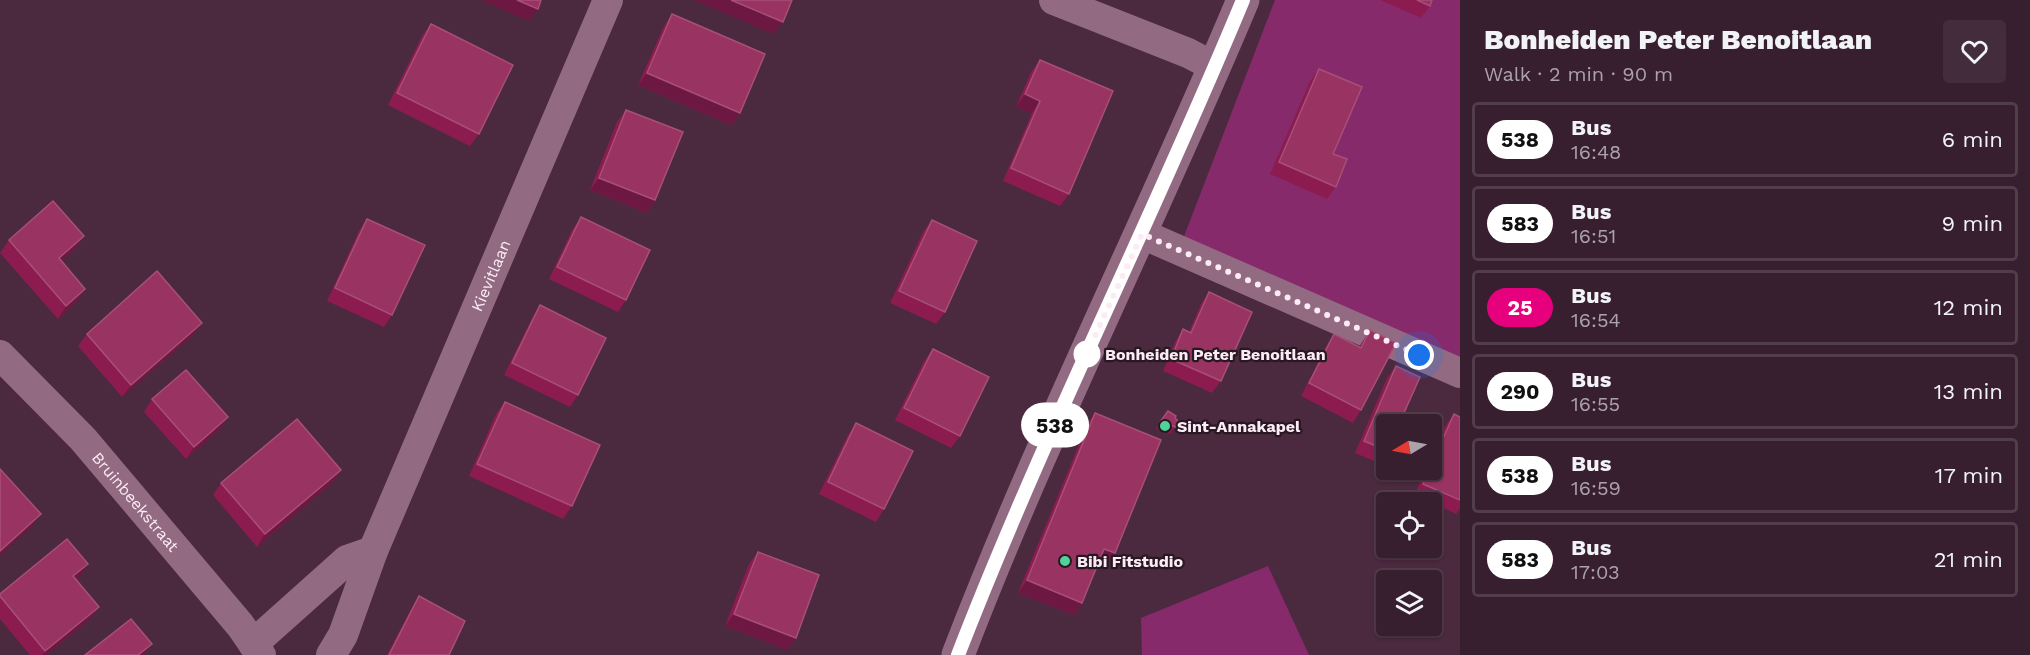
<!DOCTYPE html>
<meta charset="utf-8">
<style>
:root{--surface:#381f2f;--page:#432c3b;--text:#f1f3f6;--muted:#aba2aa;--line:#523d4b}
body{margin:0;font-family:"Work Sans",sans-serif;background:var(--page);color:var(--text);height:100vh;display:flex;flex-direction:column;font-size:22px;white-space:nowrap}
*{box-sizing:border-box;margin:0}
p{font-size:20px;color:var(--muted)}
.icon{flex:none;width:33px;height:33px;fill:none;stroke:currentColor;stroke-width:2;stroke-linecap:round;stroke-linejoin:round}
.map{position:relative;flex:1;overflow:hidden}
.side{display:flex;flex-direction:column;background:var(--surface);width:570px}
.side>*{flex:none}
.badge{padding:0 12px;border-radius:20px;font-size:21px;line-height:39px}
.needle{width:39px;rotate:260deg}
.buttons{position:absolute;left:1376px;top:414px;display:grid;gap:12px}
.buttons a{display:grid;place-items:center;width:66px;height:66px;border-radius:6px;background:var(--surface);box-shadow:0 2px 4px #0004,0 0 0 2px var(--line);font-size:30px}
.you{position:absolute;width:30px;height:30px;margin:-15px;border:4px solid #fff;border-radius:50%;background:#1a73e8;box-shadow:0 0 0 9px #1a73e833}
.map>.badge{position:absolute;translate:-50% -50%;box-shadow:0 0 0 3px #fff}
.round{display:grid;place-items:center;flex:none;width:63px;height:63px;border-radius:6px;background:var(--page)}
.overview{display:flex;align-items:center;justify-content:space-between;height:102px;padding:0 24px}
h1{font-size:28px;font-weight:800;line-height:45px}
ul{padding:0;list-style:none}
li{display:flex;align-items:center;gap:18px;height:75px;margin:0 12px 9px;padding:0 12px;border:3px solid var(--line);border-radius:6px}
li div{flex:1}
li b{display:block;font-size:22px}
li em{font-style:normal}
li .badge{min-width:66px;font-weight:700;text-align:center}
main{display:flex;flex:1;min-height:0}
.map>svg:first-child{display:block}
.green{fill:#872a6c}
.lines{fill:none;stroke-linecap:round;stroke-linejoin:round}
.street{stroke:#926b83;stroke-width:30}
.secondary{stroke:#926b83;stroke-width:33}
.wall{fill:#8c1c50}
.shaded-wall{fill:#6d1842}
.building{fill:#983362;stroke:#a84f79;stroke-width:1.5}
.line-casing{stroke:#fff;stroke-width:14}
.line{stroke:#fff;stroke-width:9}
.walk{stroke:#fceaf5;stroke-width:6;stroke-dasharray:0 10.8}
.stop-dot{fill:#fff;stroke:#fff;stroke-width:3}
.poi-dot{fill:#4fd399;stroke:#271822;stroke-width:2}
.labels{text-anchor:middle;stroke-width:4.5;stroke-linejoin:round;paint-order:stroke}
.street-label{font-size:16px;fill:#fceaf5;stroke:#271822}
.stop-label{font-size:16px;font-weight:bold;fill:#fceaf5;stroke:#271822;text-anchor:start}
.poi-label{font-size:16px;font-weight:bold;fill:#fceaf5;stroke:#271822;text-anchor:start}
</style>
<main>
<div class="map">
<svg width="1460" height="655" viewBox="0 0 1460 655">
<rect width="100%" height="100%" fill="#4b293f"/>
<g class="green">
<polygon points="1275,0 1460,0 1460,358 1183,239"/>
<polygon points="1268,566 1309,655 1142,655 1141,618"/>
</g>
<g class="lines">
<g class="street">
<polyline points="1054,0 1188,53 1215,67"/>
<polyline points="1142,234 1460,373"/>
<path id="s1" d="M0 355 83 439 240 625 261 655"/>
<polyline points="253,644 347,560 373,551"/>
<path id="s2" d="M331 655 343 635 373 551 608 0"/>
</g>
<path class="secondary" d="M958 655C1043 433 1151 220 1243 0"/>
</g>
<g class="wall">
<polygon points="1380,0 1432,0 1430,6 1421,18"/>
<polygon points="672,14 740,113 731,125 638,85 664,26"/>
<polygon points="431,24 479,134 470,146 388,105 422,36"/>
<polygon points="1040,60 1069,194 1060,206 1003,181 1032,113 1016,107 1031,72"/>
<polygon points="1319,69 1336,187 1327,199 1270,174 1310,81"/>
<polygon points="626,110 655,200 647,213 590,190 617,122"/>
<polygon points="581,217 626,300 618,312 549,279 572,230"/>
<polygon points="367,219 392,315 384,327 327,301 359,231"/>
<polygon points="932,220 945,312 936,324 890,303 923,232"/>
<polygon points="9,240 76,248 61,261 85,289 77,301 58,319 0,253"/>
<polygon points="1209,292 1221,381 1212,393 1163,371 1175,342 1183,329 1189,332 1201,304"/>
<polygon points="540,305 578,395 570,407 504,375 532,318"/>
<polygon points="1370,330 1361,410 1353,423 1301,396 1326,347 1334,334 1359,347"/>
<polygon points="87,334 193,335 122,397 78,346"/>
<polygon points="933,349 960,436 951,448 895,420 924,361"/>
<polygon points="1396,366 1386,424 1386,453 1379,463 1355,453 1387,378"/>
<polygon points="152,399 228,417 219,430 186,459 144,412"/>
<polygon points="505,402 572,506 563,519 469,476 496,414"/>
<polygon points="1168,411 1175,418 1175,427 1170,434 1166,431 1164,434 1156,428"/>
<polygon points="1095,413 1115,553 1106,566 1098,562 1082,603 1074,615 1018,593 1087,425"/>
<polygon points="1454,414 1460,417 1460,508 1456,514 1431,502 1414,496 1426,470 1431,470 1431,458 1445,426"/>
<polygon points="856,423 884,509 876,522 819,494 848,435"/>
<polygon points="341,470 332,483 257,547 213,495 221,483"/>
<polygon points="758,552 796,638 787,650 725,626 749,564"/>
<polygon points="80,576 76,579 99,607 90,619 46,655 30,655 0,619 0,594"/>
<polygon points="419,596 449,655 387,655 411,609"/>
</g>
<g class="shaded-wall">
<polygon points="483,0 517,0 538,9 529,21 483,1"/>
<polygon points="693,0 731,0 783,22 774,34"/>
<polygon points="647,73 740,113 731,125 638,85"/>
<polygon points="1025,94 1040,101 1032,113 1016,107"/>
<polygon points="599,178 655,200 647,213 590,190"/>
<polygon points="84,236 76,248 50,271 59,258"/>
<polygon points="85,289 77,301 58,319 66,306"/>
<polygon points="202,323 193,335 122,397 131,385"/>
<polygon points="228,417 219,430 186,459 194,447"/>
<polygon points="341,470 332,483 257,547 265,534"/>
<polygon points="41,514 32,526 0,555 0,551"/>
<polygon points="1104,549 1115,553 1106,566 1095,561"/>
<polygon points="88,564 80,576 65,588 73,576"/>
<polygon points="1027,580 1082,603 1074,615 1018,593"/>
<polygon points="99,607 90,619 46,655 42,655 45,651"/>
<polygon points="734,614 796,638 787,650 725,626"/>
<polygon points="152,644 144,655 138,655"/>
</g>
<g class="building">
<polygon points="517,0 541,0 538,9"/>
<polygon points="731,0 792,0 783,22"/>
<polygon points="1417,0 1432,0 1430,6"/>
<polygon points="672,14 765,54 740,113 647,73"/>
<polygon points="431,24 513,65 479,134 397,93"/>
<polygon points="1040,60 1113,91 1069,194 1011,168 1040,101 1025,94"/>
<polygon points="1319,69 1362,87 1333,154 1347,159 1336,187 1279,162"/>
<polygon points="626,110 683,132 655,200 599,178"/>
<polygon points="53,201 84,236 59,258 85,289 66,306 9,240"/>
<polygon points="581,217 650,250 626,300 557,267"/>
<polygon points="367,219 425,245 392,315 335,288"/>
<polygon points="932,220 977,241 945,312 899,291"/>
<polygon points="157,271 202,323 131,385 87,334"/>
<polygon points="1209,292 1252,312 1221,381 1171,359 1183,329 1191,333"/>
<polygon points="540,305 606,338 578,395 512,363"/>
<polygon points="1370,330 1396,343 1361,410 1309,383 1334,334 1361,348"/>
<polygon points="933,349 989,377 960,436 904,408"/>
<polygon points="1396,366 1420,377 1399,424 1386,424 1386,450 1364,441"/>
<polygon points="186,370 228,417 194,447 152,399"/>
<polygon points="505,402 600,445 572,506 477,464"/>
<polygon points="1168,411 1176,416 1175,418 1178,421 1175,427 1171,425 1169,427 1160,422"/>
<polygon points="1095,413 1161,440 1115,553 1104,549 1082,603 1027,580"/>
<polygon points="1454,414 1460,417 1460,500 1423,484 1429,470 1431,470 1431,465"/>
<polygon points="297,419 341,470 265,534 221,483"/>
<polygon points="856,423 913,451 884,509 828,482"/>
<polygon points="0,469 41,514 0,551"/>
<polygon points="67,539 88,564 73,576 99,607 45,651 0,596 0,594"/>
<polygon points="758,552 819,575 796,638 734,614"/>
<polygon points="419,596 465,621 449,655 389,655"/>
<polygon points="131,619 152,644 138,655 85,655"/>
</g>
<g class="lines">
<defs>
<path id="line" d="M958 655C1044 433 1152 220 1243 0"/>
</defs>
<use href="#line" class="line-casing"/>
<use href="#line" class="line"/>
<polyline class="walk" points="1087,354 1082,364 1142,234 1419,355"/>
</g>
<circle class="stop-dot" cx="1087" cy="354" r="12"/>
<g class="poi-dot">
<circle cx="1165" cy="426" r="6"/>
<circle cx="1065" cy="561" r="6"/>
</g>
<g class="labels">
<g class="street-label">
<text dy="6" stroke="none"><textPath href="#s2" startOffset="412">Kievitlaan</textPath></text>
<text dy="6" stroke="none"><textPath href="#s1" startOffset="200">Bruinbeekstraat</textPath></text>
</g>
<g class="stop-label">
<text x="1105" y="360">Bonheiden Peter Benoitlaan</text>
</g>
<g class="poi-label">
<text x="1177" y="432">Sint-Annakapel</text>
<text x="1077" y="567">Bibi Fitstudio</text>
</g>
</g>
</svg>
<div class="buttons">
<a><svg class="needle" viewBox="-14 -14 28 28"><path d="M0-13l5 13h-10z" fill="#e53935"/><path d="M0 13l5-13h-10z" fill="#aba2aa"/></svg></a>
<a><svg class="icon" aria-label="locate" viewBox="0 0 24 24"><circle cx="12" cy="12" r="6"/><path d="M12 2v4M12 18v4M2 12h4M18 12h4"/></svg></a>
<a><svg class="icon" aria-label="layers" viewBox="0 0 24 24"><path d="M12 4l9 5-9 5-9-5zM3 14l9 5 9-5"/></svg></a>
</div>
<div class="you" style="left:1419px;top:355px"></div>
<b class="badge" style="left:1055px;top:425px;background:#fff;color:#111">538</b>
</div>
<section class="side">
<div class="overview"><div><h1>Bonheiden Peter Benoitlaan</h1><p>Walk · 2 min · 90 m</p></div><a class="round"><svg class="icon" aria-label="heart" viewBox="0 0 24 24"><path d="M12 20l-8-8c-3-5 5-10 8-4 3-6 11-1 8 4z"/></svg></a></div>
<ul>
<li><span class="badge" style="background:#fff;color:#111">538</span><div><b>Bus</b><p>16:48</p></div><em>6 min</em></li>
<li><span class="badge" style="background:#fff;color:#111">583</span><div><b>Bus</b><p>16:51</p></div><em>9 min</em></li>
<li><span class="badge" style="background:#e6007e;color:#fff">25</span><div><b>Bus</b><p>16:54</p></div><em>12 min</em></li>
<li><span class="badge" style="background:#fff;color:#111">290</span><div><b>Bus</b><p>16:55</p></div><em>13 min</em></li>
<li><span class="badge" style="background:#fff;color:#111">538</span><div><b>Bus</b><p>16:59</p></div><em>17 min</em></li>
<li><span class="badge" style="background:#fff;color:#111">583</span><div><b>Bus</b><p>17:03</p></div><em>21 min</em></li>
</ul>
</section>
</main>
